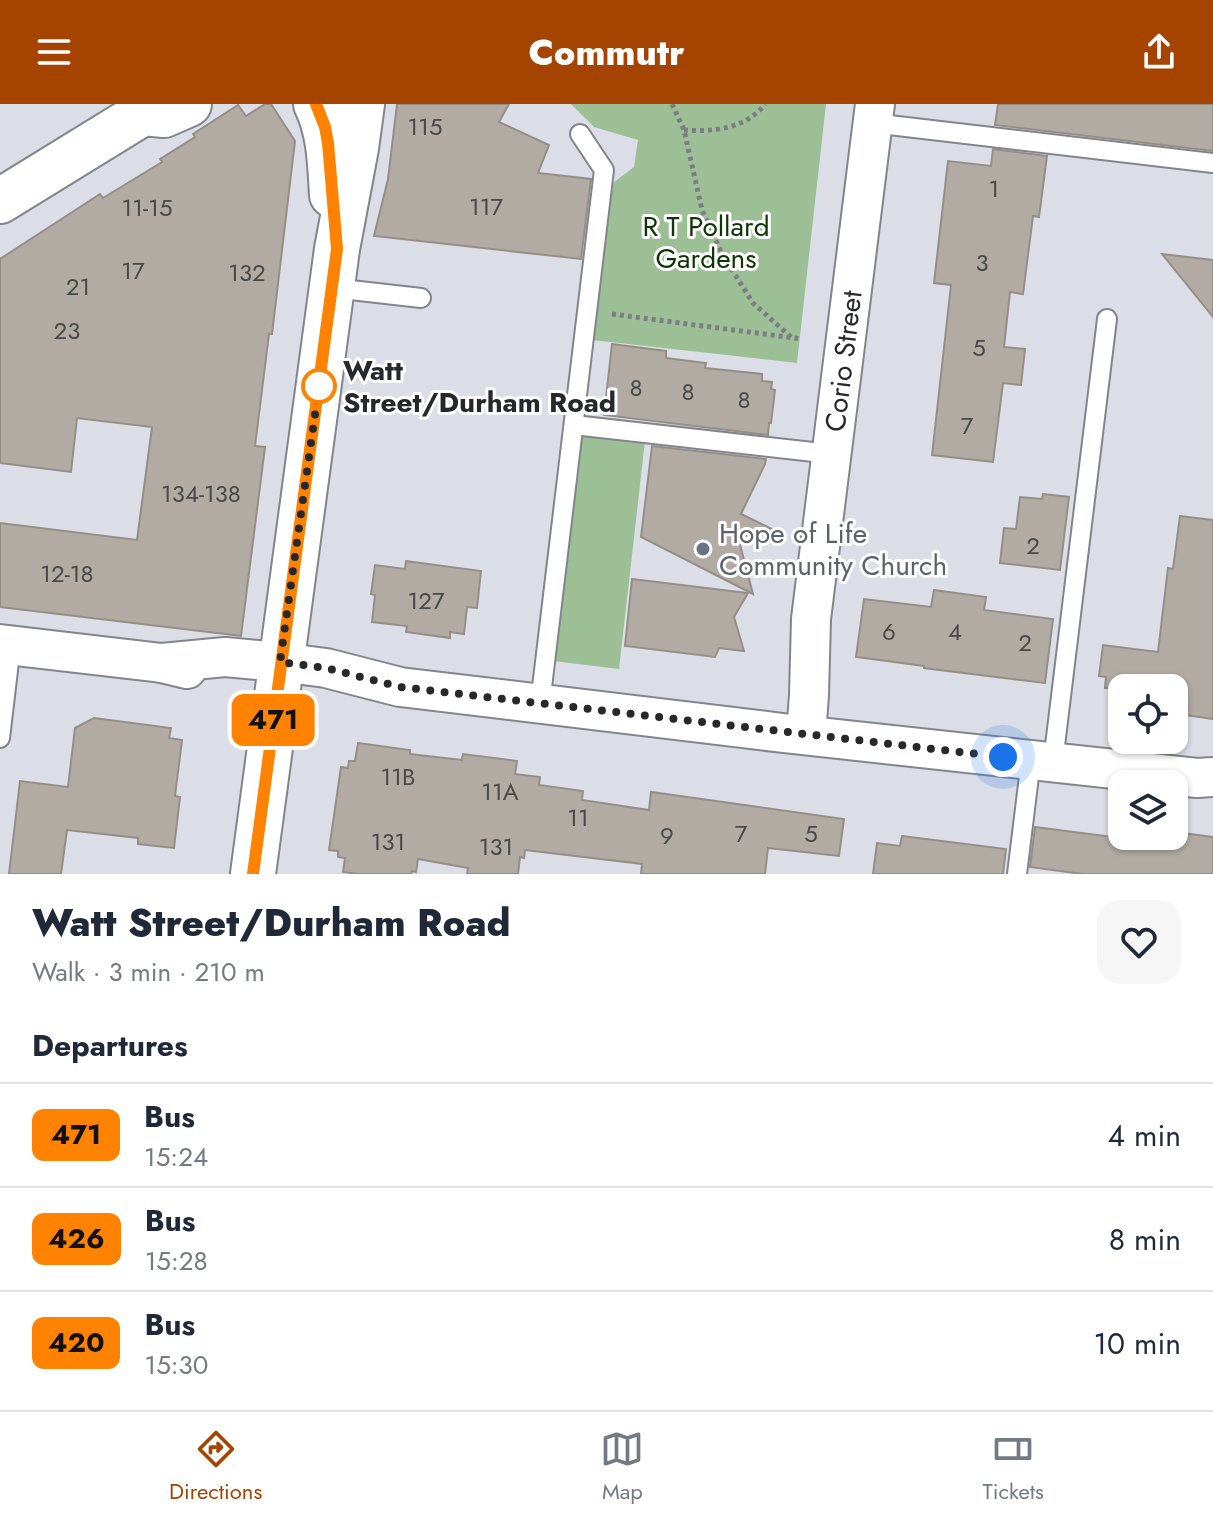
<!DOCTYPE html>
<meta charset="utf-8">
<style>
:root{--surface:#fff;--page:#f6f6f7;--text:#1f2937;--muted:#747a83;--line:#e0e1e3;--accent:#a54300}
body{margin:0;font-family:Jost,sans-serif;background:var(--page);color:var(--text);height:100vh;display:flex;flex-direction:column;font-size:30px;white-space:nowrap}
*{box-sizing:border-box;margin:0}
p{font-size:26px;color:var(--muted)}
.icon{flex:none;width:44px;height:44px;fill:none;stroke:currentColor;stroke-width:2;stroke-linecap:round;stroke-linejoin:round}
.map{position:relative;height:770px;overflow:hidden}
.details{display:flex;flex-direction:column;background:var(--surface);flex:1}
.details>*{flex:none}
.badge{padding:0 16px;border-radius:12px;font-size:28px;line-height:52px}
.tools{position:absolute;left:1108px;top:570px;display:grid;gap:16px}
.tools a{display:grid;place-items:center;width:80px;height:80px;border-radius:16px;background:var(--surface);box-shadow:0 2px 6px #0004;font-size:40px}
.you{position:absolute;width:40px;height:40px;margin:-20px;border:6px solid #fff;border-radius:50%;background:#1a73e8;box-shadow:0 0 0 12px #1a73e833}
.map>.badge{position:absolute;translate:-50% -50%;box-shadow:0 0 0 4px #fff}
h2{padding:0 32px;font-size:30px;line-height:72px}
.round{display:grid;place-items:center;flex:none;width:84px;height:84px;border-radius:24px;background:var(--page)}
.overview{display:flex;align-items:center;justify-content:space-between;height:136px;padding:0 32px}
h1{font-size:38px;font-weight:800;line-height:60px}
ul{padding:0;list-style:none}
li{display:flex;align-items:center;gap:24px;height:104px;padding:0 32px;border-top:2px solid var(--line)}
li div{flex:1}
li b{display:block;font-size:30px}
li em{font-style:normal}
li .badge{min-width:88px;font-weight:700;text-align:center}
header{display:flex;justify-content:space-between;align-items:center;height:104px;padding:0 32px;background:var(--accent);color:#fff;font-size:36px;font-weight:800}
.menu{display:flex;justify-content:space-around;align-items:center;height:112px;border-top:2px solid var(--line);background:var(--surface);font-size:22px;color:var(--muted)}
.menu a{display:grid;justify-items:center;gap:4px}
.menu .on{color:var(--accent)}
.map>svg:first-child{display:block}
.green{fill:#9dbf96}
.building{fill:#b1aba4;stroke:#948e87;stroke-width:2}
.lines{fill:none;stroke-linecap:round;stroke-linejoin:round}
.service-casing{stroke:#83858d;stroke-width:22}
.minor-casing{stroke:#83858d;stroke-width:42}
.tertiary-casing{stroke:#83858d;stroke-width:48}
.secondary-casing{stroke:#83858d;stroke-width:48}
.path{stroke:#7c7e84;stroke-width:5;stroke-dasharray:4 4;stroke-linecap:butt}
.service{stroke:#fff;stroke-width:18}
.minor{stroke:#fff;stroke-width:38}
.tertiary{stroke:#fff;stroke-width:44}
.secondary{stroke:#fff;stroke-width:44}
.line-casing{stroke:#fff;stroke-width:18}
.line{stroke:#ff8200;stroke-width:12}
.walk{stroke:#27282b;stroke-width:8;stroke-dasharray:0 14.4}
.stop-dot{fill:#fff;stroke:#ff8200;stroke-width:4}
.worship-dot{fill:#6b7280;stroke:#fff;stroke-width:3}
.labels{text-anchor:middle;stroke-width:6;stroke-linejoin:round;paint-order:stroke}
.number-label{font-size:24px;fill:#4a4949}
.park-label{font-size:28px;fill:#0e3506;stroke:#fff}
.street-label{font-size:28px;fill:#27282b;stroke:#fff}
.stop-label{font-size:28px;font-weight:bold;fill:#27282b;stroke:#fff;text-anchor:start}
.worship-label{font-size:28px;fill:#5b616d;stroke:#fff;text-anchor:start}
</style>
<header><svg class="icon" aria-label="menu" viewBox="0 0 24 24"><path d="M4 6h16M4 12h16M4 18h16"/></svg>Commutr<svg class="icon" aria-label="share" viewBox="0 0 24 24"><path d="M12 15V3M7 8l5-5 5 5M5 13v7h14v-7"/></svg></header>
<div class="map">
<svg width="1213" height="770" viewBox="0 0 1213 770">
<rect width="100%" height="100%" fill="#dcdee7"/>
<g class="green">
<polygon points="571,0 826,0 797,259 592,236 609,82 634,63 638,36 594,23"/>
<polygon points="578,329 645,337 619,565 553,557"/>
</g>
<g class="building">
<polygon points="265,0 271,0 295,37 272,230 269,230 255,342 265,343 241,532 0,503 0,419 137,436 152,323 77,314 71,368 0,359 0,155 100,90 103,94 162,58 160,55 195,33 193,30 238,1 246,12"/>
<polygon points="397,0 509,0 499,18 549,41 538,69 591,75 581,155 374,132 388,75"/>
<polygon points="998,0 1213,0 1213,47 995,21"/>
<polygon points="993,45 1047,52 1039,113 1033,112 1023,190 1010,188 1004,243 1025,245 1021,281 1003,279 993,358 932,351 951,181 934,179 948,57 991,62"/>
<polygon points="1162,150 1213,156 1213,213"/>
<polygon points="612,240 666,247 666,254 706,259 705,264 762,270 762,277 772,278 771,285 775,286 771,319 769,319 768,331 604,311"/>
<polygon points="652,342 766,355 765,360 741,410 774,426 738,433 753,490 641,433"/>
<polygon points="1043,390 1069,393 1060,466 1000,459 1004,424 1016,425 1020,393 1042,395"/>
<polygon points="1180,412 1213,416 1213,615 1178,610 1179,606 1174,605 1174,584 1105,584 1106,573 1099,572 1103,541 1158,548 1168,464 1173,465"/>
<polygon points="406,457 481,467 477,504 467,503 464,530 450,528 450,534 406,528 407,522 372,518 375,491 371,490 375,461 405,465"/>
<polygon points="632,475 748,489 734,513 744,547 719,544 715,553 625,542"/>
<polygon points="934,486 986,493 984,506 1053,515 1045,579 924,564 924,562 856,553 864,495 931,503"/>
<polygon points="94,614 171,624 169,634 182,636 175,692 180,693 174,744 138,740 138,734 67,726 61,770 9,770 20,677 68,683 75,624"/>
<polygon points="358,639 410,646 410,650 462,656 463,650 517,657 515,670 540,673 539,681 583,687 582,696 649,706 651,688 844,715 839,752 768,744 765,770 641,770 642,760 525,746 524,754 520,753 518,770 467,770 468,764 418,755 416,768 412,767 411,770 358,770 343,768 345,754 338,753 338,747 329,746 341,663 348,664 349,657 355,657"/>
<polygon points="1035,723 1151,738 1152,732 1174,732 1174,728 1213,733 1213,770 1082,770 1030,763"/>
<polygon points="902,732 1006,745 1003,770 873,770 877,739 900,742"/>
</g>
<g class="lines">
<defs>
<g id="service">
<polyline points="872,19 1213,59"/>
<polyline points="333,184 421,194"/>
<polyline points="574,321 831,350"/>
<polyline points="540,600 604,66 580,30"/>
<polyline points="0,634 11,541"/>
<polyline points="1053,658 1107,215"/>
<polyline points="1017,770 1031,656"/>
</g>
<g id="minor">
<polyline points="0,540 162,559 187,565"/>
<polyline points="162,559 225,553 280,558 326,564 400,583 783,629 1197,674 1213,673"/>
<path id="s1" d="M806 631 809 591 811 515 875 0"/>
</g>
<polyline id="tertiary" points="0,97 143,9 164,11 189,0"/>
<g id="secondary">
<path d="M316 0C330 29 330 60 332 91"/>
<polyline points="253,770 337,145 356,44 362,0"/>
</g>
</defs>
<use href="#service" class="service-casing"/>
<use href="#minor" class="minor-casing"/>
<use href="#tertiary" class="tertiary-casing"/>
<use href="#secondary" class="secondary-casing"/>
<g class="path">
<polyline points="672,0 684,26 702,106 722,150 753,199 791,233"/>
<path d="M684 26C713 28 746 25 765 0"/>
<polyline points="612,210 802,235"/>
</g>
<use href="#service" class="service"/>
<use href="#minor" class="minor"/>
<use href="#tertiary" class="tertiary"/>
<use href="#secondary" class="secondary"/>
</g>
<g class="lines">
<defs>
<polyline id="line" points="253,770 337,145 328,39 325,23 316,0"/>
</defs>
<use href="#line" class="line-casing"/>
<use href="#line" class="line"/>
<polyline class="walk" points="319,282 280,558 326,564 400,583 1003,653"/>
</g>
<circle class="stop-dot" cx="319" cy="282" r="16"/>
<circle class="worship-dot" cx="703" cy="445" r="8"/>
<g class="labels">
<g class="number-label">
<text x="425" y="31">115</text>
<text x="994" y="93">1</text>
<text x="486" y="111">117</text>
<text x="147" y="112">11-15</text>
<text x="982" y="167">3</text>
<text x="133" y="175">17</text>
<text x="247" y="177">132</text>
<text x="78" y="191">21</text>
<text x="67" y="235">23</text>
<text x="979" y="252">5</text>
<text x="636" y="292">8</text>
<text x="688" y="296">8</text>
<text x="744" y="304">8</text>
<text x="967" y="330">7</text>
<text x="201" y="398">134-138</text>
<text x="1033" y="450">2</text>
<text x="67" y="478">12-18</text>
<text x="426" y="505">127</text>
<text x="889" y="536">6</text>
<text x="955" y="536">4</text>
<text x="1025" y="547">2</text>
<text x="398" y="681">11B</text>
<text x="500" y="696">11A</text>
<text x="578" y="722">11</text>
<text x="741" y="738">7</text>
<text x="811" y="738">5</text>
<text x="667" y="740">9</text>
<text x="388" y="746">131</text>
<text x="496" y="751">131</text>
</g>
<g class="park-label">
<text x="706" y="132">R T Pollard<tspan x="706" dy="32">Gardens</tspan></text>
</g>
<g class="street-label">
<text dy="10" stroke="none"><textPath href="#s1" startOffset="376">Corio Street</textPath></text>
</g>
<g class="stop-label">
<text x="343" y="276">Watt<tspan x="343" dy="32">Street/Durham Road</tspan></text>
</g>
<g class="worship-label">
<text x="719" y="439">Hope of Life<tspan x="719" dy="32">Community Church</tspan></text>
</g>
</g>
</svg>
<div class="tools">
<a><svg class="icon" aria-label="locate" viewBox="0 0 24 24"><circle cx="12" cy="12" r="6"/><path d="M12 2v4M12 18v4M2 12h4M18 12h4"/></svg></a>
<a><svg class="icon" aria-label="layers" viewBox="0 0 24 24"><path d="M12 4l9 5-9 5-9-5zM3 14l9 5 9-5"/></svg></a>
</div>
<div class="you" style="left:1003px;top:653px"></div>
<b class="badge" style="left:273px;top:616px;background:#ff8200;color:#111">471</b>
</div>
<section class="details">
<div class="overview"><div><h1>Watt Street/Durham Road</h1><p>Walk · 3 min · 210 m</p></div><a class="round"><svg class="icon" aria-label="heart" viewBox="0 0 24 24"><path d="M12 20l-8-8c-3-5 5-10 8-4 3-6 11-1 8 4z"/></svg></a></div>
<h2>Departures</h2>
<ul>
<li><span class="badge" style="background:#ff8200;color:#111">471</span><div><b>Bus</b><p>15:24</p></div><em>4 min</em></li>
<li><span class="badge" style="background:#ff8200;color:#111">426</span><div><b>Bus</b><p>15:28</p></div><em>8 min</em></li>
<li><span class="badge" style="background:#ff8200;color:#111">420</span><div><b>Bus</b><p>15:30</p></div><em>10 min</em></li>
</ul>
</section>
<nav class="menu">
<a class="on"><svg class="icon" aria-label="directions" viewBox="0 0 24 24"><path d="M12 3l9 9-9 9-9-9zM9 14v-3h6M13 9l2 2-2 2"/></svg>Directions</a>
<a><svg class="icon" aria-label="map" viewBox="0 0 24 24"><path d="M3 6l6-2 6 2 6-2v14l-6 2-6-2-6 2zM9 4v14M15 6v14"/></svg>Map</a>
<a><svg class="icon" aria-label="tickets" viewBox="0 0 24 24"><path d="M3 7h18v10H3zM15 7v10"/></svg>Tickets</a>
</nav>
